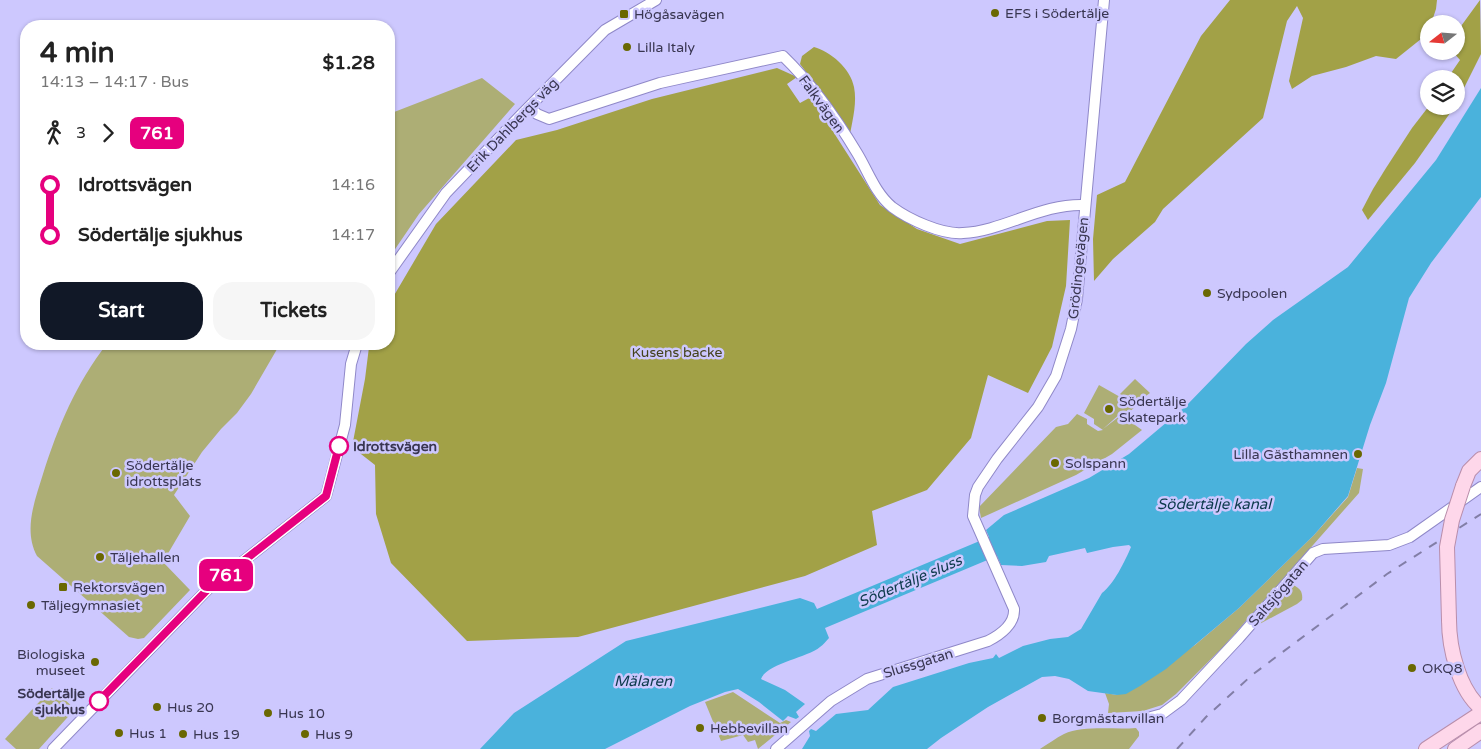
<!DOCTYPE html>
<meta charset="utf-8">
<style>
:root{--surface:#fff;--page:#f6f6f6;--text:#222;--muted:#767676;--accent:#111827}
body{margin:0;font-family:"Varela Round",sans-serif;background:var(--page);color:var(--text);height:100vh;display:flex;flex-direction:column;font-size:19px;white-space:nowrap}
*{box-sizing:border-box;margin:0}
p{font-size:16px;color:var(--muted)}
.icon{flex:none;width:28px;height:28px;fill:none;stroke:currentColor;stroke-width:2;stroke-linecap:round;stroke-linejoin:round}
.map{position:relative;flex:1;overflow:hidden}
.panel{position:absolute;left:20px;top:20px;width:375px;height:330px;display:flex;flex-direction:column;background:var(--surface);border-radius:20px;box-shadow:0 1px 4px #0004}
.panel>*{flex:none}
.badge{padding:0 10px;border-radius:8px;font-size:18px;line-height:32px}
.needle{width:32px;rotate:253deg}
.fabs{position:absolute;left:1420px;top:15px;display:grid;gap:10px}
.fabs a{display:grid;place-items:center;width:45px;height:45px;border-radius:50%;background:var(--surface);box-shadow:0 1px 4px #0004;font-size:25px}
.map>.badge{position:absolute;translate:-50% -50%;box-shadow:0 0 0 2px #fff}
.legs{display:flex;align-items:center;gap:8px;height:55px;padding:0 20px;font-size:16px}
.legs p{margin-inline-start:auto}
.overview{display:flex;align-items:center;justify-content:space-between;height:85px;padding:0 20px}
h1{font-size:28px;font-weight:800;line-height:38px}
.button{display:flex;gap:10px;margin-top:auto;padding:10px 20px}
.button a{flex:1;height:58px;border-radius:20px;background:var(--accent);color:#fff;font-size:20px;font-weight:800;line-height:58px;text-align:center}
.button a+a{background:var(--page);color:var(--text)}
ul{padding:0 20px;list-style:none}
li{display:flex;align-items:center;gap:18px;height:50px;font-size:19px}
li i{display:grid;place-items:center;width:8px;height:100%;margin:0 6px;background:currentColor}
li i::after{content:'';width:12px;height:12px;margin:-6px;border:4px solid;border-radius:50%;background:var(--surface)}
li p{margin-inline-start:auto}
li:first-child i{background:linear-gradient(#0000 50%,currentColor 0)}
li:last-child i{background:linear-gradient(currentColor 50%,#0000 0)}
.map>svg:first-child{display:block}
.green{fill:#adae75}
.forest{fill:#a2a147}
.water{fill:#4ab2dc}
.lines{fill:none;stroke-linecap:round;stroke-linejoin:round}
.minor-casing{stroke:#8f88c8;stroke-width:12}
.major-casing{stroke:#b98eab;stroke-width:16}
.minor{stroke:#fff;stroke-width:10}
.major{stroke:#fed7ea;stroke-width:14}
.rail{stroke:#827ea6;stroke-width:2;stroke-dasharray:9 9;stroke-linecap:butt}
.major-bridge-casing{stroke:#b98eab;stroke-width:16;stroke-linecap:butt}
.major-bridge{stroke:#fed7ea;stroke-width:14}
.line-1-casing{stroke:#fff;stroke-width:11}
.line-1{stroke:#e6007e;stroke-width:8}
.poi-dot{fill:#6a6802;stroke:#cdc8fe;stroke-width:2}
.stop-1-dot{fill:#fff;stroke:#e6007e;stroke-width:2.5}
.labels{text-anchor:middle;stroke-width:5;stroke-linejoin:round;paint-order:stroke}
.poi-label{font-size:14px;fill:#393651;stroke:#cdc8fe;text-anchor:start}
.street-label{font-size:14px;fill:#393651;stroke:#cdc8fe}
.park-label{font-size:14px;fill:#43421c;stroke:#cdc8fe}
.stop-label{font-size:14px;font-weight:bold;fill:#393651;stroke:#cdc8fe;text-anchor:start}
.water-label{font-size:15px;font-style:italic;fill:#0c3a4c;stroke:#cdc8fe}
</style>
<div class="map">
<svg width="1481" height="749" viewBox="0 0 1481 749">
<rect width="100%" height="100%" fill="#cdc8fe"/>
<g class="green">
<polygon points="482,78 515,104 419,214 389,258 389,114"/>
<path d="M107 344H280L251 394 237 413 221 429 202 452 174 495 190 516 163 562 190 590 144 638 138 639 129 637 37 556C23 530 35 500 43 474 58 427 76 383 107 344Z"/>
<polygon points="1135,379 1150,393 1136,403 1120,394"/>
<polygon points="1099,385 1136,406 1125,416 1121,413 1103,429 1121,415 1142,430 1112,454 1076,475 981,518 979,507 1056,427 1068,424 1077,414 1087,419 1087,424 1098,431 1103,430 1094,424 1094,419 1084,413"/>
<polygon points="1357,468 1363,469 1359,493 1223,647 1176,694 1162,705 1143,711 1108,713 1109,704 1105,693 1117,695 1195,645 1239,608 1314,535 1348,497"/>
<path d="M1293 585C1300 588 1303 592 1302 600L1297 604 1254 627Z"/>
<polygon points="52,688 75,709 39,749 16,749 5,739"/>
<polygon points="733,692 780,723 786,720 791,722 758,749 755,740 748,742 743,735 721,741 705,702"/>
<path d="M1136 728 1139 732V736L1129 749H1040C1048 744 1056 738 1064 734 1083 725 1115 730 1136 728Z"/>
</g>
<g class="forest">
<polygon points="1230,0 1437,0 1436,9 1431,24 1429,24 1426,35 1396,59 1376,56 1346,67 1312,76 1292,89 1289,81 1303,18 1297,6 1287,21 1263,118 1163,209 1155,222 1113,259 1094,281 1093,239 1097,195 1125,182 1201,36"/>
<polygon points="1480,0 1481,54 1456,104 1456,79 1447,79 1460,60 1452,51 1456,51 1456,33"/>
<path d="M814 47C830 51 851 69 854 87 857 102 853 118 850 134L826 98 800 64 802 56Z"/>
<polygon points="777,68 797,77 787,84 800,103 811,97 880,205 917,229 960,244 1047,221 1070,220 1066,286 1052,347 1028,393 988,375 971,438 927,490 872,511 877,545 805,576 578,637 467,641 391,563 376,514 375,465 352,447 365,379 369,347 370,344 389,344 389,304 436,224 516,140 557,130 652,99"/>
<polygon points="1429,106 1455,106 1415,163 1368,220 1362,210 1373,189 1386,168 1412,128"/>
</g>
<path class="water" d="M1481 88V197L1431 263 1409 298 1386 383 1370 425 1348 496 1314 535 1239 608 1166 669 1140 686 1126 694 1117 695 1088 691 1069 679 1055 676 1042 677 988 707 941 738 927 749H802L810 736 809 731 811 729 816 731 836 714 868 710 893 687 969 663 993 658 996 654 999 658 1023 646 1050 639 1068 637 1081 629 1102 593C1114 584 1125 561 1131 547L1129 545 1113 547 1087 553 1085 548 1049 556 1046 562 1022 566 1001 565 997 556 825 628 829 638C826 641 823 645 820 647 807 658 767 663 761 679L785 690 805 704 796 712 799 717 796 719 788 716 783 721 759 702 738 689 725 692 690 706 605 749H480L514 713 626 641 800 598 814 603 817 609 982 540 989 537 986 530 1004 515 1089 478 1129 454 1186 406 1246 344 1273 320 1348 267 1436 160Z"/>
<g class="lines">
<defs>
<g id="minor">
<path d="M530 107 537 114 549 119 660 83 783 56C812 84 836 118 857 153 868 171 875 193 892 207 908 219 942 235 963 233 1004 231 1041 203 1085 205"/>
<polyline points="389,273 446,193 521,115 605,30 656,0"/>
<polyline points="1151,717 1162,714 1181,700 1239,638 1313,553 1323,549 1389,545 1410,537 1481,487"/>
<polyline points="53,749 208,589 326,496 345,425 351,364 357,344"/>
<path d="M776 749 831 701 867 679 988 641C1000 635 1015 624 1014 609L973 516 975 495 978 487 997 459 1038 407 1056 376 1071 329 1077 299 1104 0"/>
</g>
<g id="major">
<polyline points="1463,486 1469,471 1481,459"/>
<path d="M1449 620C1449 648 1459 690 1481 708"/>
<polyline points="1426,749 1481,713"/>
<polyline points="1455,749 1481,731"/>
</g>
</defs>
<use href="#minor" class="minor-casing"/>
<use href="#major" class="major-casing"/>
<use href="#minor" class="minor"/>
<use href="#major" class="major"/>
<polyline class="rail" points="1177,749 1206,717 1252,675 1387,574 1481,514"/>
<defs>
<polyline id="major-bridge" points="1449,620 1447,547 1452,520 1463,486"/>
</defs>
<use href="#major-bridge" class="major-bridge-casing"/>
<use href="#major-bridge" class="major-bridge"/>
</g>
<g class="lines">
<defs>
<polyline id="line-1" points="99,701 208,589 326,496 339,446"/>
</defs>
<use href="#line-1" class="line-1-casing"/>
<use href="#line-1" class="line-1"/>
</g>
<g class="poi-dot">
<circle cx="995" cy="13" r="5"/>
<rect x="619" y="9" width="10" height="10" rx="2.5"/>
<circle cx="627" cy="47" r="5"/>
<circle cx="1207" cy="293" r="5"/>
<circle cx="1109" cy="409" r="5"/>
<circle cx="1358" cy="454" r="5"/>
<circle cx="1055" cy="463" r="5"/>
<circle cx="116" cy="473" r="5"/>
<circle cx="100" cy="557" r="5"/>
<rect x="58" y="582" width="10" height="10" rx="2.5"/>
<circle cx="31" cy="605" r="5"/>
<circle cx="95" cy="662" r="5"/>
<circle cx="1412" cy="668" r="5"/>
<circle cx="157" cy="707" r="5"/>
<circle cx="268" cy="713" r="5"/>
<circle cx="1042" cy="718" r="5"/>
<circle cx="700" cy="728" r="5"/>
<circle cx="119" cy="733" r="5"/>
<circle cx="183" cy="734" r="5"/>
<circle cx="305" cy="734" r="5"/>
</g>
<g class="stop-1-dot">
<circle cx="339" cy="446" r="9"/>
<circle cx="99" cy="701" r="9"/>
</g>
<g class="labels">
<g class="poi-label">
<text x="1005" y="18">EFS i Södertälje</text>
<text x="634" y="19">Högåsavägen</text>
<text x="637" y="52">Lilla Italy</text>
<text x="1217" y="298">Sydpoolen</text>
<text x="1119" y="406">Södertälje<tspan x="1119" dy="16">Skatepark</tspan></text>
<text x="1348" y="459" text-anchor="end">Lilla Gästhamnen</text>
<text x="1065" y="468">Solspann</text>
<text x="126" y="470">Södertälje<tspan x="126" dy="16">idrottsplats</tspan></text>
<text x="110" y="562">Täljehallen</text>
<text x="73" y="592">Rektorsvägen</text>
<text x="41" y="610">Täljegymnasiet</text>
<text x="85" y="659" text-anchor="end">Biologiska<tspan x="85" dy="16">museet</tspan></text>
<text x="1422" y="673">OKQ8</text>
<text x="167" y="712">Hus 20</text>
<text x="278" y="718">Hus 10</text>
<text x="1052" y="723">Borgmästarvillan</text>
<text x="710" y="733">Hebbevillan</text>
<text x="129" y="738">Hus 1</text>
<text x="193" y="739">Hus 19</text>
<text x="315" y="739">Hus 9</text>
</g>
<g class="street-label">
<text transform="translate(822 104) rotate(54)" y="5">Falkvägen</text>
<text transform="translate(512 125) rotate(-46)" y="5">Erik Dahlbergs väg</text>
<text transform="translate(1078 268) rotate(-84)" y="5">Grödingevägen</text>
<text transform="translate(1278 593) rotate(-49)" y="5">Saltsjögatan</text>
<text transform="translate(918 663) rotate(-17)" y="5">Slussgatan</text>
</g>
<g class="park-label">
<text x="677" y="357">Kusens backe</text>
</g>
<g class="stop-label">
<text x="353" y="451">Idrottsvägen</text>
<text x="85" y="698" text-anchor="end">Södertälje<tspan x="85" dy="16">sjukhus</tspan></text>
</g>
<g class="water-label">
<text x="1214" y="509">Södertälje kanal</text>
<text transform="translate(910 581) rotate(-23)" y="5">Södertälje sluss</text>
<text x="643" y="686">Mälaren</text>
</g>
</g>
</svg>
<div class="fabs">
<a><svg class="needle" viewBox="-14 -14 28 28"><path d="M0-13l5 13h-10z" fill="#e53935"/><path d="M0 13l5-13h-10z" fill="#767676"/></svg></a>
<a><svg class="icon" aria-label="layers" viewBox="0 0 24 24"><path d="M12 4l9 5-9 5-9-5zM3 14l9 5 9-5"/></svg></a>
</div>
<b class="badge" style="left:226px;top:575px;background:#e6007e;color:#fff">761</b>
<section class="panel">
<div class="overview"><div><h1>4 min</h1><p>14:13 – 14:17 · Bus</p></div><b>$1.28</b></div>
<div class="legs"><svg class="icon" aria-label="walk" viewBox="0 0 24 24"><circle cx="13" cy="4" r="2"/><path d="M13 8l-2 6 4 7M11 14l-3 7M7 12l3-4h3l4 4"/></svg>3<svg class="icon" aria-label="forward" viewBox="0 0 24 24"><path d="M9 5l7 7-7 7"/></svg><b class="badge" style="background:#e6007e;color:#fff">761</b></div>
<ul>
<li><i style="color:#e6007e"></i><b>Idrottsvägen</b><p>14:16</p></li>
<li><i style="color:#e6007e"></i><b>Södertälje sjukhus</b><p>14:17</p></li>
</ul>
<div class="button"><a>Start</a><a>Tickets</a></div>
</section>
</div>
